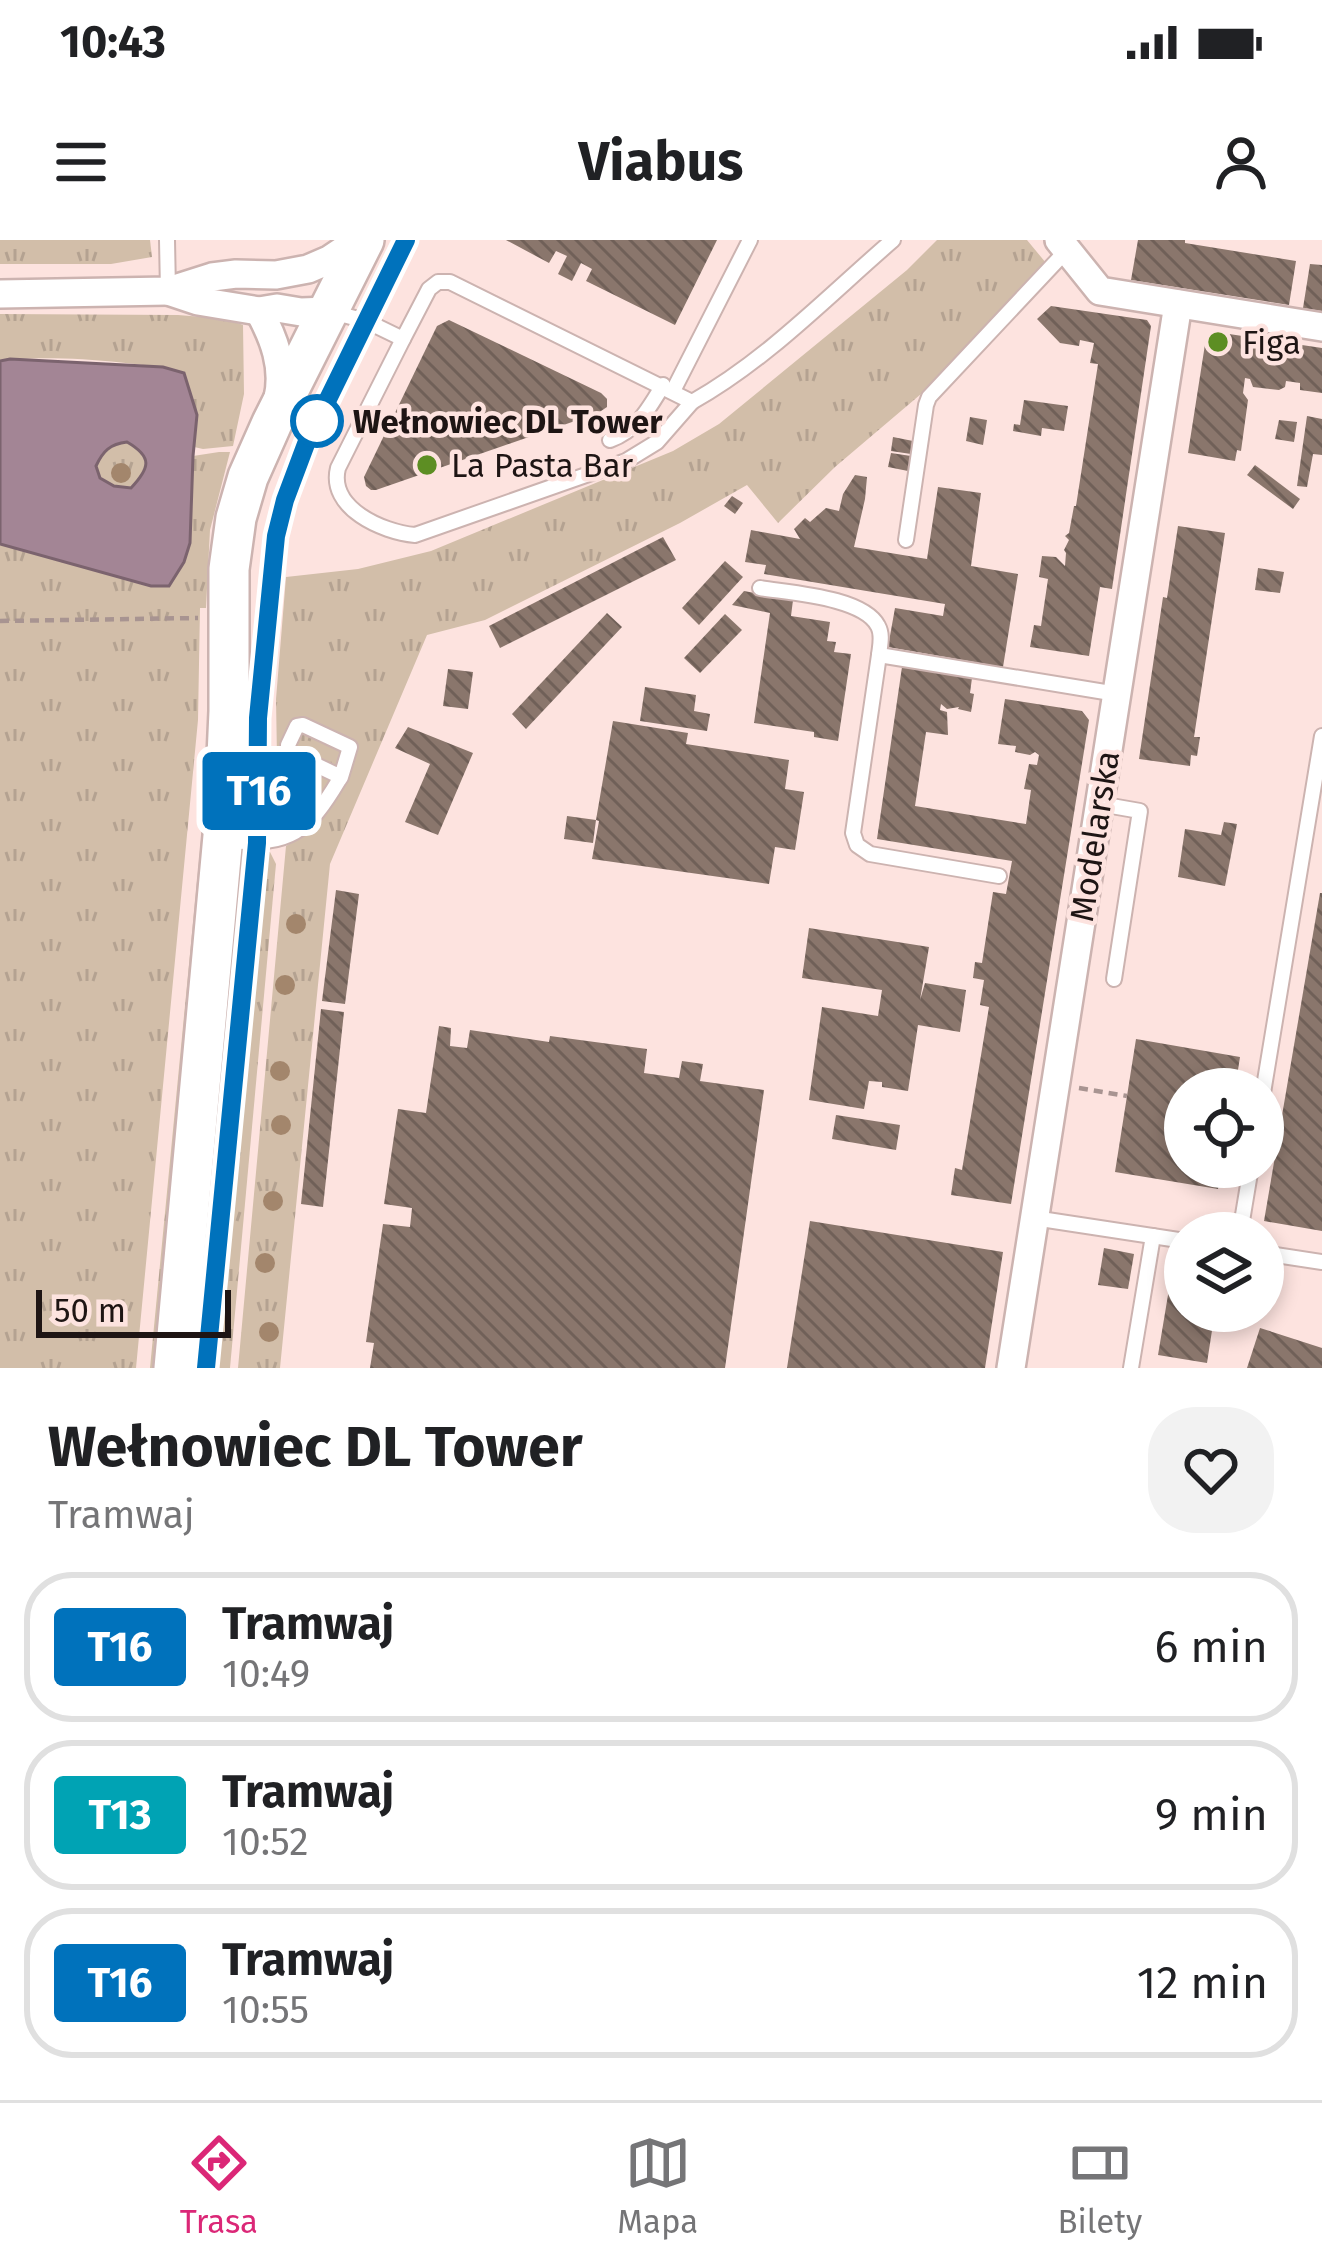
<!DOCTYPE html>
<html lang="pl">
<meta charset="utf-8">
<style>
:root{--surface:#fff;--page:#f2f2f2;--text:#202124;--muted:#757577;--line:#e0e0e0;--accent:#db2777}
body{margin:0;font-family:"Fira Sans",sans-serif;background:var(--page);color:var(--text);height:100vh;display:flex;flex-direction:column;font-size:45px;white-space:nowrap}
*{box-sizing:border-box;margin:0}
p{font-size:39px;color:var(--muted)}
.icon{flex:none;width:66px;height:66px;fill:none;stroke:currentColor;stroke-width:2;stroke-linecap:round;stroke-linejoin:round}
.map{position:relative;height:1128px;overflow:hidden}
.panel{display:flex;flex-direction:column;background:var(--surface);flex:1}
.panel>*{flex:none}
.badge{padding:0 24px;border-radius:9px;font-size:42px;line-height:78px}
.tools{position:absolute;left:1164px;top:828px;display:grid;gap:24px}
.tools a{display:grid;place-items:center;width:120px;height:120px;border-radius:50%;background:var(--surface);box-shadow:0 6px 18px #0003;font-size:60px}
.scale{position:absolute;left:36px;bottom:30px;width:195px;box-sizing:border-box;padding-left:12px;border:6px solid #1e1514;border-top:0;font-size:33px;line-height:42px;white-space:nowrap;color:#1e1514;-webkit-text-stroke:9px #fde3df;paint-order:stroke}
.map>.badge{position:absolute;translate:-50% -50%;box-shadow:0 0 0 6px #fff}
.round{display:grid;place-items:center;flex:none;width:126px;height:126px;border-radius:48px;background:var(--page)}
.overview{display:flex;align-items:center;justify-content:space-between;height:204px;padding:0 48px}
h1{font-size:57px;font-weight:700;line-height:90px}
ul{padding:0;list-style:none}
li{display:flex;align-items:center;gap:36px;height:150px;margin:0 24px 18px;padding:0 24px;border:6px solid var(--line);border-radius:48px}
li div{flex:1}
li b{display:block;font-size:45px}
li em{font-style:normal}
li .badge{min-width:132px;font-weight:700;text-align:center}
.status{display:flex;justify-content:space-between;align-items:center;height:84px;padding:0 60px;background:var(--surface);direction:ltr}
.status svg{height:33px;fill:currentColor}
header{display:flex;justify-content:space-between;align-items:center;height:156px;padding:0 48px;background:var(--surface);font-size:54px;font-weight:700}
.tab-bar{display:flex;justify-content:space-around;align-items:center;height:168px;border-top:3px solid var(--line);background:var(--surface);font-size:33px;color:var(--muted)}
.tab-bar a{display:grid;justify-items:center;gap:6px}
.tab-bar .selected{color:var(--accent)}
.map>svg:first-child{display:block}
.grass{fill:url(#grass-tufts)}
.water{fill:#a38595;stroke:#7b636e;stroke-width:3;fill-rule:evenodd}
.building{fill:url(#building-back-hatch)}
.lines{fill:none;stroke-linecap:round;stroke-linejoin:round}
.lane-casing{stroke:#ccb3b0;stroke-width:18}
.street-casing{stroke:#ccb3b0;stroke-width:32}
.secondary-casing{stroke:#ccb3b0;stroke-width:44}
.path{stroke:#a89491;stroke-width:4.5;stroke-dasharray:9 6;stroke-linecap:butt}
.lane{stroke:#fff;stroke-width:14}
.street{stroke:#fff;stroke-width:27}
.secondary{stroke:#fff;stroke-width:39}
.tram{stroke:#4f4240;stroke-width:3}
.tree{fill:#a3866c}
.line-casing{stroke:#fff;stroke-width:27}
.line{stroke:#0072bc;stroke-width:18}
.poi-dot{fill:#5d8e23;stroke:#fde3df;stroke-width:4.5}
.stop-dot{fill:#fff;stroke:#0072bc;stroke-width:6}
.labels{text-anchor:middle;stroke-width:9;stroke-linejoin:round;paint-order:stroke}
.poi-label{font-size:33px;fill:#1e1514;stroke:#fde3df;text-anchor:start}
.stop-label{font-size:33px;font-weight:bold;fill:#1e1514;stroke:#fde3df;text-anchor:start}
.street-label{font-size:33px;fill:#1e1514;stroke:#fde3df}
</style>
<div class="status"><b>10:43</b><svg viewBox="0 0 49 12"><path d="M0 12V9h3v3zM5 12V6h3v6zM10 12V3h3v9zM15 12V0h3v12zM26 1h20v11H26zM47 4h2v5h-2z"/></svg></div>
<header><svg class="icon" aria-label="menu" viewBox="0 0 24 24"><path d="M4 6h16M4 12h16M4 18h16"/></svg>Viabus<svg class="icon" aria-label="person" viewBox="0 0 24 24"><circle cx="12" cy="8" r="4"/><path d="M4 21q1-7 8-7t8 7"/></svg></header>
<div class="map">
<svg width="1322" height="1128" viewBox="0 0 1322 1128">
<defs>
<pattern id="grass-tufts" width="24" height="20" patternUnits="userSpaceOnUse" patternTransform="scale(3)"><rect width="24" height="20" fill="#d2bea9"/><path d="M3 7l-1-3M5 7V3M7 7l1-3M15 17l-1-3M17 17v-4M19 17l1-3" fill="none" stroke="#b4a291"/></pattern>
<pattern id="building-back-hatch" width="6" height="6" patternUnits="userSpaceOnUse" patternTransform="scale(3)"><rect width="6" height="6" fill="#8a766c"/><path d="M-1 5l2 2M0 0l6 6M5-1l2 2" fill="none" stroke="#706058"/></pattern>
</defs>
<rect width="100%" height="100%" fill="#fde3df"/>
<g class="grass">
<polygon points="0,0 150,0 152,17 111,24 0,24"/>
<polygon points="937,0 1027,0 1046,23 921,154 835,227 778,283 747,245 680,283 485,380 427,395 330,624 280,1128 238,1128 286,606 298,599 293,583 282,586 278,575 276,459 286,337 358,329 431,311 673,211 719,184 907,30"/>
<path d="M0 74 178 75 227 79 243 85 244 154 233 206 203 209 194 207 197 175 184 133C143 121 41 114 0 121Z"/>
<path d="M127 202C153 217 150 228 131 249L114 247 100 237 96 226C104 211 110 204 127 202Z"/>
<path d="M219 212H230L210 290 206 368H200L198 480 136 1128H0V304L151 346H169C198 310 191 260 193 216Z"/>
<polygon points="215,455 212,541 158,1128 150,1128"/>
<polygon points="262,612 270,612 276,624 230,1128 212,1128"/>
</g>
<path class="water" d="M10 119 163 127 184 133 197 175 193 216 190 303 184 322 169 346H151L0 304V121ZM127 202C153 217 150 228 131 248L114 246 100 238 96 226C103 211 110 204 127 202Z"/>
<g class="building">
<polygon points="506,0 717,0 675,85 586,41 592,29 581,23 572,41 558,34 567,16 556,11 549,23"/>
<polygon points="1138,0 1185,0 1185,3 1296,21 1289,65 1131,40"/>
<polygon points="1310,24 1322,25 1322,71 1303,68"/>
<polygon points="1051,66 1147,80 1151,86 1112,349 1100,347 1089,416 1030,407 1034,385 1041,386 1048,339 1039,337 1042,316 1056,317 1065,326 1066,313 1064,310 1069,300 1065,296 1069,293 1074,266 1076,266 1098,124 1090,123 1094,103 1080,100 1079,106 1060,103 1037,79"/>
<polygon points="449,80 601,153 607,159 607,167 598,173 376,250 371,250 366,246 364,237 437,86"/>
<polygon points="1216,92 1322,108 1322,153 1300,150 1300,143 1286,141 1285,147 1279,150 1253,147 1250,139 1245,138 1243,153 1248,160 1241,211 1237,210 1235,221 1188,213 1206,98"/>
<polygon points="1024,160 1068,166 1064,191 1042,188 1041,196 1013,191 1014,184 1020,185"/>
<polygon points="1307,176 1322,179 1322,215 1313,214 1307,247 1297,246"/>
<polygon points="970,177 987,180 983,205 966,201"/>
<polygon points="1279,180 1297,182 1294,202 1275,199"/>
<polygon points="893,197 913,201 911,214 891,211"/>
<polygon points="891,213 911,216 908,231 888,227"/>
<polygon points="1255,225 1300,259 1293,269 1247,235"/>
<polygon points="855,235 867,237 865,259 854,307 927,319 938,247 981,253 971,326 1018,334 1003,427 888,407 895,368 943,376 945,364 764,334 766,325 745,322 751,290 800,299 794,289 805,278 810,282 826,268 839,271 843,254"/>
<polygon points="732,256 743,263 735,274 724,266"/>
<polygon points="1178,286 1225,293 1194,497 1200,497 1197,516 1191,515 1190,526 1139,519 1163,357 1167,358"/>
<polygon points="663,297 676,320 500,408 489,386"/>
<polygon points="725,321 743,337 699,385 682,368"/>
<polygon points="1258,328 1284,332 1280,353 1255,350"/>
<polygon points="744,351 793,360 791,376 830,382 827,401 836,402 834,412 851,414 838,501 814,497 814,492 754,483 770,373 732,365"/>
<polygon points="607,373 622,387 526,489 512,474"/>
<polygon points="725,374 742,390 700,433 684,418"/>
<polygon points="902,427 972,438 970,453 974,454 971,472 958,469 959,467 947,469 941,464 940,470 947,472 948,495 926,492 915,566 1026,584 1031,550 1024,549 1029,524 1037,525 1039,515 1035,512 1030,515 1015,512 1016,506 998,504 1005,459 1082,471 1089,480 1011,964 951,955 955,928 962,930 989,767 980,765 984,740 973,738 975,722 982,723 993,652 1006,654 1012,621 877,599"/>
<polygon points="448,429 473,432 468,469 443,466"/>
<polygon points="645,447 696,455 694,471 710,474 707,491 640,481"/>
<polygon points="613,481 688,493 686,504 789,520 785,549 804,552 795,610 775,607 769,644 592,619 599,581 596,580 593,603 564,599 567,576 596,580"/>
<polygon points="408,487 473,513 438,595 405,582 430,524 395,508"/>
<polygon points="1224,582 1237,584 1225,646 1178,637 1185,589 1221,595"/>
<polygon points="336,650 359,654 345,764 322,761"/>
<polygon points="1320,653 1322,653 1322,991 1264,981"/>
<polygon points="809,688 929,707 920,760 925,743 966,750 960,792 918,785 908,851 882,847 882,842 869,841 864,869 809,860 822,767 878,776 882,750 802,738"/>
<polygon points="321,769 344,772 323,967 301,964"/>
<polygon points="439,786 451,788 450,806 467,808 470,790 549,802 550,796 647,809 644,833 679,838 682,821 703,824 700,841 764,850 725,1128 370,1128 374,1103 366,1102 383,984 410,987 412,968 384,964 398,869 426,873"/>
<polygon points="1136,799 1240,817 1235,849 1185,849 1185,927 1222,927 1218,949 1115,932"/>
<polygon points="836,875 900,885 896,910 832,899"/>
<polygon points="810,981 1003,1012 985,1128 787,1128"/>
<polygon points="1104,1008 1134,1014 1128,1049 1098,1045"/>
<polygon points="1172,1031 1185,1034 1185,1071 1215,1071 1207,1123 1158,1115"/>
<polygon points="1260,1088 1322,1108 1322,1128 1247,1128"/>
</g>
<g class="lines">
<defs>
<g id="lane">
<polyline points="167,0 168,51"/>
<path d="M332 72 366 81 403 99 429 49 438 42H450L692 162C767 120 829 55 893 0"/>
<path d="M403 99 338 228C328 268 382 292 415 295L626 221 657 202 692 162"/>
<polyline points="673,151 750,0"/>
<path d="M610 200C637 190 648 170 663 145"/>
<polyline points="906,300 926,165 929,157 1067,10"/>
<path d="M760 348C789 353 863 357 878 386 883 395 880 405 879 415L853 593 857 605 870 614 999 636"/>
<polyline points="879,415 1117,454"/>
<polyline points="1100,564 1140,571 1114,739"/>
<path d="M228 601C290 606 308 592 339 540L341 537 350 507 303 485 297 486 288 505 289 512 341 537"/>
<polyline points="1263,853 1322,496"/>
<polyline points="1034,978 1185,1001"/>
<polyline points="1240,993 1251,927"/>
<polyline points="1263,1013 1322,1022"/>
<polyline points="1131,1128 1153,996"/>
</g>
<g id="street">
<polyline points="1059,0 1100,51 1322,87"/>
<polyline points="168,51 198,61 259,71 277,68 301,72 328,71"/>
<polyline points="0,54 168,51 212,37 236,34 276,35 308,29 329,20 359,0"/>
<path d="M259 71C274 98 285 127 278 158"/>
<polyline points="1011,1128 1178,64"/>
</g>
<polyline id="secondary" points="174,1128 224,585 229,471 229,329 236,278 248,237 272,183 364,0"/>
</defs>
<use href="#lane" class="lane-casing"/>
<use href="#street" class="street-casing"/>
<use href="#secondary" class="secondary-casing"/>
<g class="path">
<polyline points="0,381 198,378"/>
<polyline points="1079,848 1127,856"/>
</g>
<use href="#lane" class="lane"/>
<use href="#street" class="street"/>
<use href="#secondary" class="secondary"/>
<path class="tram" d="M195 1128 276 296C299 194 360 94 406 0"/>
</g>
<g class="tree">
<circle cx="121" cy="233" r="10"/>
<circle cx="296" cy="684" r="10"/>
<circle cx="285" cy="745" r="10"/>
<circle cx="280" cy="831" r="10"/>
<circle cx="281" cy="885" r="10"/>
<circle cx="273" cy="961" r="10"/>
<circle cx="265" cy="1023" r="10"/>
<circle cx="269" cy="1092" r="10"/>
</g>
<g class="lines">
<defs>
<polyline id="line" points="206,1128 257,603 258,478 276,296 285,260 306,204 406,0"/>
</defs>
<use href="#line" class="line-casing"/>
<use href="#line" class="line"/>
</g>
<g class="poi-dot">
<circle cx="1218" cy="102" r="12"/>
<circle cx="427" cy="225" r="12"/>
</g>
<circle class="stop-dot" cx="317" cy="181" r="24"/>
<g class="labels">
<g class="poi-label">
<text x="1242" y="114">Figa</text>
<text x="451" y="237">La Pasta Bar</text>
</g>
<g class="stop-label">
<text x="353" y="193">Wełnowiec DL Tower</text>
</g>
<g class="street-label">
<text transform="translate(1094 596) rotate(-81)" y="12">Modelarska</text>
</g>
</g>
</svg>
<div class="tools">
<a><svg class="icon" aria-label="locate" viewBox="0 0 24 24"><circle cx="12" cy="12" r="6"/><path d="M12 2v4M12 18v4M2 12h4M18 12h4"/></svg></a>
<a><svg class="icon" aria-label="layers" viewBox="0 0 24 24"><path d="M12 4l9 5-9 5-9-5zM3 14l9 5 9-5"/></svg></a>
</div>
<div class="scale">50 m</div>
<b class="badge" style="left:259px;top:551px;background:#0072bc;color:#fff">T16</b>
</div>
<section class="panel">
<div class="overview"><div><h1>Wełnowiec DL Tower</h1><p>Tramwaj</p></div><a class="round"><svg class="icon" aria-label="heart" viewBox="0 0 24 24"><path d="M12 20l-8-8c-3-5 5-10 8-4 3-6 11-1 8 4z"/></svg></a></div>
<ul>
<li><span class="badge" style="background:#0072bc;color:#fff">T16</span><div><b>Tramwaj</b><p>10:49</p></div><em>6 min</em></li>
<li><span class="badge" style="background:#00a3b4;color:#fff">T13</span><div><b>Tramwaj</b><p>10:52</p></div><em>9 min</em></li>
<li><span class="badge" style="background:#0072bc;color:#fff">T16</span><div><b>Tramwaj</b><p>10:55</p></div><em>12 min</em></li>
</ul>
</section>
<nav class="tab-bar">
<a class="selected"><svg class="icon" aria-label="directions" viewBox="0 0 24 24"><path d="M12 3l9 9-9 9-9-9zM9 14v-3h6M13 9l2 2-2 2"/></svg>Trasa</a>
<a><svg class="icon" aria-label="map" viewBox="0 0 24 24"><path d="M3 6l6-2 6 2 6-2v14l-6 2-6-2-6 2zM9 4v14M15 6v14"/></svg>Mapa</a>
<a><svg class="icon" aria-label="tickets" viewBox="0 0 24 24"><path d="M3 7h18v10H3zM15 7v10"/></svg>Bilety</a>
</nav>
